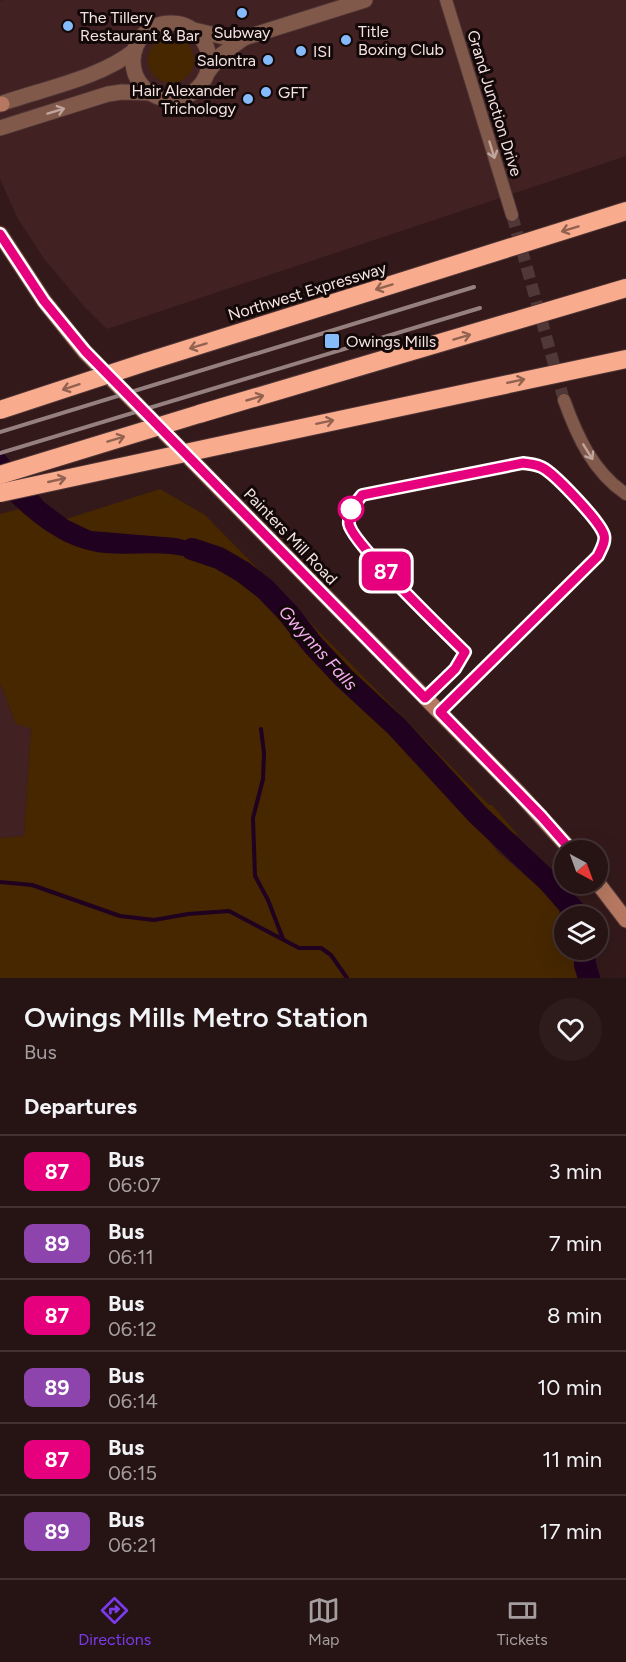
<!DOCTYPE html>
<style>
:root{--surface:#261314;--page:#2e1c1d;--text:#f1f3f6;--muted:#a49ea0;--line:#423234;--accent:#7c3aed}
body{margin:0;font-family:Figtree,sans-serif;background:var(--page);color:var(--text);height:100vh;display:flex;flex-direction:column;font-size:22px;white-space:nowrap}
*{box-sizing:border-box;margin:0}
p{font-size:20px;color:var(--muted)}
.icon{flex:none;width:33px;height:33px;fill:none;stroke:currentColor;stroke-width:2;stroke-linecap:round;stroke-linejoin:round}
.map{position:relative;height:978px;overflow:hidden}
.details{display:flex;flex-direction:column;background:var(--surface);flex:1}
.details>*{flex:none}
.badge{padding:0 12px;border-radius:9px;font-size:21px;line-height:39px}
.needle{width:39px;rotate:139deg}
.fabs{position:absolute;left:554px;top:840px;display:grid;gap:12px}
.fabs a{display:grid;place-items:center;width:54px;height:54px;border-radius:50%;background:var(--surface);box-shadow:0 6px 24px #0002,0 0 0 2px var(--line);font-size:30px}
.map>.badge{position:absolute;translate:-50% -50%;box-shadow:0 0 0 3px #fff}
h2{padding:0 24px;font-size:22px;line-height:54px}
.round{display:grid;place-items:center;flex:none;width:63px;height:63px;border-radius:32px;background:var(--page)}
.summary{display:flex;align-items:center;justify-content:space-between;height:102px;padding:0 24px}
h1{font-size:28px;font-weight:600;line-height:45px}
ul{padding:0;list-style:none}
li{display:flex;align-items:center;gap:18px;height:72px;padding:0 24px;border-top:2px solid var(--line)}
li div{flex:1}
li b{display:block;font-size:22px}
li em{font-style:normal}
li .badge{min-width:66px;font-weight:700;text-align:center}
.tab-bar{display:flex;justify-content:space-around;align-items:center;height:84px;border-top:2px solid var(--line);background:var(--surface);font-size:16px;color:var(--muted)}
.tab-bar a{display:grid;justify-items:center;gap:3px}
.tab-bar .current{color:var(--accent)}
.map>svg:first-child{display:block}
.built{fill:#412122}
.green{fill:#462700}
.water{fill:#200120}
.lines{fill:none;stroke-linecap:round;stroke-linejoin:round}
.stream{stroke:#200120;stroke-width:4}
.river{stroke:#200120;stroke-width:22}
.minor-tunnel{stroke:#503738;stroke-width:12;stroke-dasharray:12 6;stroke-linecap:butt}
.minor-casing{stroke:#4e3536;stroke-width:14}
.tertiary-casing{stroke:#4e3536;stroke-width:17}
.secondary-casing{stroke:#4e3536;stroke-width:17}
.motorway-casing{stroke:#4e3536;stroke-width:20}
.minor{stroke:#80594a;stroke-width:12}
.tertiary{stroke:#80594a;stroke-width:15}
.secondary{stroke:#b67860;stroke-width:15}
.motorway{stroke:#f9ab8d;stroke-width:18}
.rail{stroke:#957f7f;stroke-width:4}
.motorway-bridge-casing{stroke:#4e3536;stroke-width:20;stroke-linecap:butt}
.motorway-bridge{stroke:#f9ab8d;stroke-width:18}
.oneway{stroke:#c0a49e}
.oneway2{stroke:#926251}
.line-casing{stroke:#fff;stroke-width:14}
.line{stroke:#e6007e;stroke-width:9}
.poi-dot{fill:#86bbfb;stroke:#130808;stroke-width:2}
.stop-dot{fill:#fff;stroke:#e6007e;stroke-width:3}
.labels{text-anchor:middle;stroke-width:6;stroke-linejoin:round;paint-order:stroke}
.poi-label{font-size:16px;fill:#f5e2e2;stroke:#130808;text-anchor:start}
.street-label{font-size:16px;fill:#f5e2e2;stroke:#130808}
.water-label{font-size:18px;font-style:italic;fill:#f5acf2;stroke:#130808}
</style>
<div class="map">
<svg width="626" height="978" viewBox="0 0 626 978">
<rect width="100%" height="100%" fill="#33191a"/>
<g class="built">
<polygon points="3,0 626,0 626,156 107,329 83,305 44,259 18,219 0,179 0,1"/>
<polygon points="0,683 16,724 31,727 24,836 0,838"/>
</g>
<g class="green">
<circle cx="171" cy="60" r="23"/>
<polygon points="160,489 205,515 489,805 492,805 518,835 487,838 498,852 549,896 559,909 561,942 564,950 566,950 586,978 0,978 0,838 24,836 31,728 16,724 0,683 0,514 19,509 41,527"/>
</g>
<path class="water" d="M0 449 44 502 68 520 91 531 176 538 212 547 218 552 219 558C209 563 183 555 170 554 148 552 127 555 105 553 62 549 29 520 0 491Z"/>
<g class="lines">
<g class="stream">
<polyline points="261,729 264,753 263,779 253,818 255,876 268,900 283,939"/>
<polyline points="0,882 32,885 120,916 154,920 188,914 229,911 299,948 321,948 331,955 347,978"/>
</g>
<g class="river">
<polyline points="192,549 219,558 243,572 265,589 288,613 313,645 344,678 397,727 478,815 548,881 579,916"/>
<polyline points="584,950 585,965 589,978"/>
</g>
<polyline class="minor-tunnel" points="512,215 564,400"/>
<defs>
<g id="minor">
<polyline points="446,0 512,215"/>
<path d="M564 400C577 436 593 472 626 494"/>
</g>
<g id="tertiary">
<circle cx="171" cy="61" r="38"/>
<polyline points="194,30 224,37 244,38"/>
<polyline points="208,72 221,55 244,38 365,0"/>
<path d="M0 104C42 89 101 78 135 50"/>
<polyline points="0,128 108,94 122,92 151,93"/>
</g>
<g id="secondary">
<polyline points="0,104 2,104"/>
<polyline points="0,234 44,301 85,352 519,793 571,850"/>
<polyline points="597,882 626,920"/>
</g>
<g id="motorway">
<polyline points="146,362 626,211"/>
<polyline points="199,414 626,288"/>
<polyline points="227,444 626,359"/>
</g>
</defs>
<use href="#minor" class="minor-casing"/>
<use href="#tertiary" class="tertiary-casing"/>
<use href="#secondary" class="secondary-casing"/>
<use href="#motorway" class="motorway-casing"/>
<use href="#minor" class="minor"/>
<use href="#tertiary" class="tertiary"/>
<use href="#secondary" class="secondary"/>
<use href="#motorway" class="motorway"/>
<g class="rail">
<polyline points="0,432 474,287"/>
<polyline points="0,453 480,308"/>
</g>
<defs>
<g id="motorway-bridge">
<polyline points="0,410 146,362"/>
<polyline points="0,475 199,414"/>
<polyline points="0,493 227,444"/>
</g>
</defs>
<use href="#motorway-bridge" class="motorway-bridge-casing"/>
<use href="#motorway-bridge" class="motorway-bridge"/>
</g>
<defs><path id="oneway-shaft" d="M-6 0H5M1.5-3L5.5 0L1.5 3" fill="none" stroke-width="1.6" stroke-linecap="round" stroke-linejoin="round" transform="scale(1.5)"/></defs>
<g class="oneway">
<use href="#oneway-shaft" transform="translate(56 111) rotate(-17)"/>
<use href="#oneway-shaft" transform="translate(492 150) rotate(73)"/>
<use href="#oneway-shaft" transform="translate(588 452) rotate(58)"/>
</g>
<g class="oneway2">
<use href="#oneway-shaft" transform="translate(570 229) rotate(163)"/>
<use href="#oneway-shaft" transform="translate(384 287) rotate(163)"/>
<use href="#oneway-shaft" transform="translate(462 337) rotate(-17)"/>
<use href="#oneway-shaft" transform="translate(198 346) rotate(163)"/>
<use href="#oneway-shaft" transform="translate(516 381) rotate(-12)"/>
<use href="#oneway-shaft" transform="translate(71 387) rotate(162)"/>
<use href="#oneway-shaft" transform="translate(255 398) rotate(-16)"/>
<use href="#oneway-shaft" transform="translate(325 422) rotate(-12)"/>
<use href="#oneway-shaft" transform="translate(116 439) rotate(-17)"/>
<use href="#oneway-shaft" transform="translate(57 480) rotate(-13)"/>
</g>
<g class="lines">
<defs>
<path id="line" d="M0 234 44 301 85 351 425 698 455 669 465 652C445 632 352 543 349 524 348 511 355 504 362 495L523 463C530 464 538 464 545 469 557 477 600 521 604 535 606 542 601 549 598 556L440 712 542 817 571 850"/>
</defs>
<use href="#line" class="line-casing"/>
<use href="#line" class="line"/>
</g>
<g class="poi-dot">
<circle cx="242" cy="13" r="6"/>
<circle cx="68" cy="26" r="6"/>
<circle cx="346" cy="40" r="6"/>
<circle cx="301" cy="51" r="6"/>
<circle cx="268" cy="60" r="6"/>
<circle cx="266" cy="92" r="6"/>
<circle cx="248" cy="99" r="6"/>
<rect x="324" y="333" width="16" height="16" rx="3"/>
</g>
<circle class="stop-dot" cx="351" cy="509" r="12"/>
<g class="labels">
<g class="poi-label">
<text x="80" y="23">The Tillery<tspan x="80" dy="18">Restaurant &amp; Bar</tspan></text>
<text x="358" y="37">Title<tspan x="358" dy="18">Boxing Club</tspan></text>
<text x="242" y="38" text-anchor="middle">Subway</text>
<text x="313" y="57">ISI</text>
<text x="256" y="66" text-anchor="end">Salontra</text>
<text x="236" y="96" text-anchor="end">Hair Alexander<tspan x="236" dy="18">Trichology</tspan></text>
<text x="278" y="98">GFT</text>
<text x="346" y="347">Owings Mills</text>
</g>
<g class="street-label">
<text transform="translate(495 103) rotate(73)" y="6">Grand Junction Drive</text>
<text transform="translate(307 291) rotate(-17)" y="6">Northwest Expressway</text>
<text transform="translate(291 536) rotate(46)" y="6">Painters Mill Road</text>
</g>
<g class="water-label">
<text transform="translate(318 648) rotate(48)" y="6">Gwynns Falls</text>
</g>
</g>
</svg>
<div class="fabs">
<a><svg class="needle" viewBox="-14 -14 28 28"><path d="M0-13l5 13h-10z" fill="#e53935"/><path d="M0 13l5-13h-10z" fill="#a49ea0"/></svg></a>
<a><svg class="icon" aria-label="layers" viewBox="0 0 24 24"><path d="M12 4l9 5-9 5-9-5zM3 14l9 5 9-5"/></svg></a>
</div>
<b class="badge" style="left:386px;top:571px;background:#e6007e;color:#fff">87</b>
</div>
<section class="details">
<div class="summary"><div><h1>Owings Mills Metro Station</h1><p>Bus</p></div><a class="round"><svg class="icon" aria-label="heart" viewBox="0 0 24 24"><path d="M12 20l-8-8c-3-5 5-10 8-4 3-6 11-1 8 4z"/></svg></a></div>
<h2>Departures</h2>
<ul>
<li><span class="badge" style="background:#e6007e;color:#fff">87</span><div><b>Bus</b><p>06:07</p></div><em>3 min</em></li>
<li><span class="badge" style="background:#8e44ad;color:#fff">89</span><div><b>Bus</b><p>06:11</p></div><em>7 min</em></li>
<li><span class="badge" style="background:#e6007e;color:#fff">87</span><div><b>Bus</b><p>06:12</p></div><em>8 min</em></li>
<li><span class="badge" style="background:#8e44ad;color:#fff">89</span><div><b>Bus</b><p>06:14</p></div><em>10 min</em></li>
<li><span class="badge" style="background:#e6007e;color:#fff">87</span><div><b>Bus</b><p>06:15</p></div><em>11 min</em></li>
<li><span class="badge" style="background:#8e44ad;color:#fff">89</span><div><b>Bus</b><p>06:21</p></div><em>17 min</em></li>
</ul>
</section>
<nav class="tab-bar">
<a class="current"><svg class="icon" aria-label="directions" viewBox="0 0 24 24"><path d="M12 3l9 9-9 9-9-9zM9 14v-3h6M13 9l2 2-2 2"/></svg>Directions</a>
<a><svg class="icon" aria-label="map" viewBox="0 0 24 24"><path d="M3 6l6-2 6 2 6-2v14l-6 2-6-2-6 2zM9 4v14M15 6v14"/></svg>Map</a>
<a><svg class="icon" aria-label="tickets" viewBox="0 0 24 24"><path d="M3 7h18v10H3zM15 7v10"/></svg>Tickets</a>
</nav>
